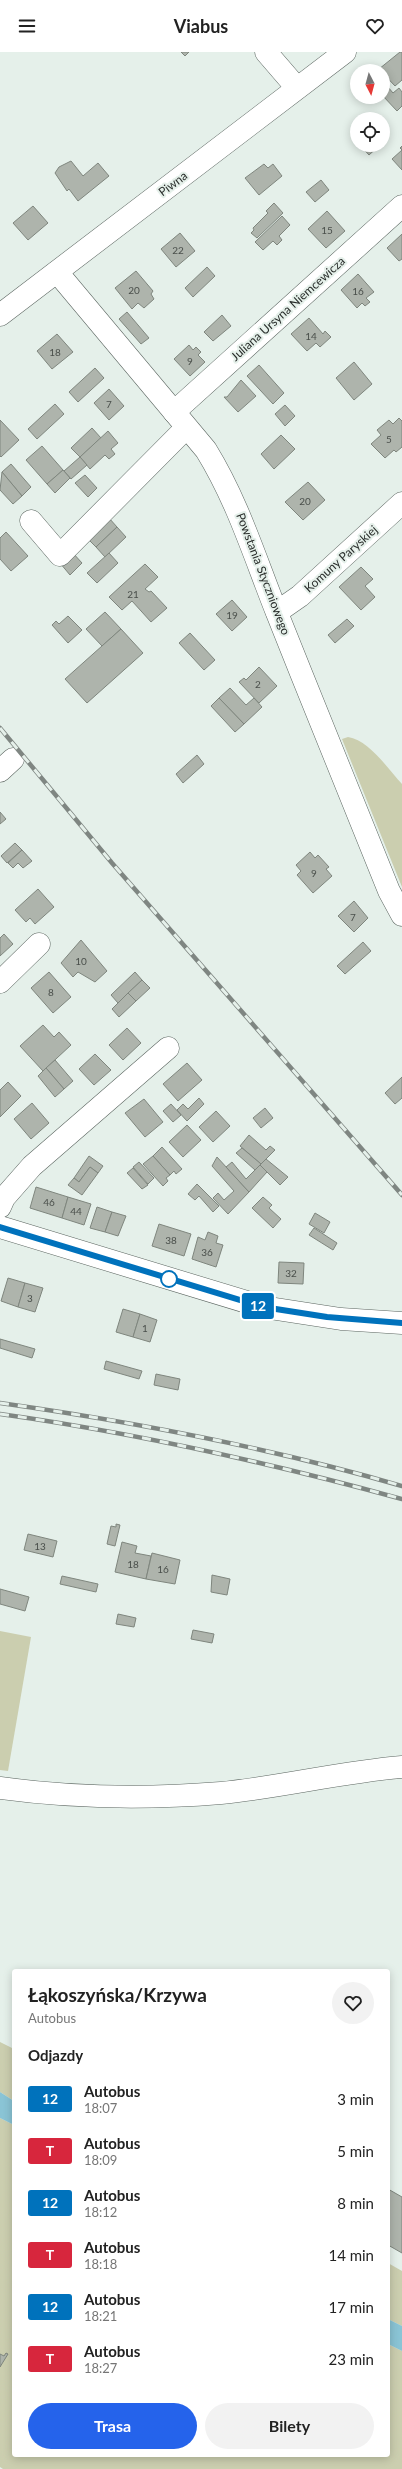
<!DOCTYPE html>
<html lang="pl">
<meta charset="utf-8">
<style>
:root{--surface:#fff;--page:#f2f2f2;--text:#222;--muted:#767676;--accent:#2563eb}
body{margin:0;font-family:Lato,sans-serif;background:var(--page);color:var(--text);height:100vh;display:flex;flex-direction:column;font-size:15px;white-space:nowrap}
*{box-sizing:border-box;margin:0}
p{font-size:13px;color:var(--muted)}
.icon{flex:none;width:22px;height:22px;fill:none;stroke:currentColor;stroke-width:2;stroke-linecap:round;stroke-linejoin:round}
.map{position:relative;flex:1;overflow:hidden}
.drawer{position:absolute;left:12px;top:1917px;width:378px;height:488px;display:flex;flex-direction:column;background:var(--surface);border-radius:4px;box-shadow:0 2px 10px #0003}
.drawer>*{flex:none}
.badge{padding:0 8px;border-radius:3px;font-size:14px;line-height:26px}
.needle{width:26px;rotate:174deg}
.fabs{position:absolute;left:350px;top:12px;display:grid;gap:8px}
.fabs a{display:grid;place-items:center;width:40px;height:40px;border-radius:50%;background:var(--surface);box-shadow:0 2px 10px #0003;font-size:20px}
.map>.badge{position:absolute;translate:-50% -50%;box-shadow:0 0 0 2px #fff}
h2{padding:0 16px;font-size:15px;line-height:36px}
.round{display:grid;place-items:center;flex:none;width:42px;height:42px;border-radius:21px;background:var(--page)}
.headline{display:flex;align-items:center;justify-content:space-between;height:68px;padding:0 16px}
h1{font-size:19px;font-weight:700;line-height:30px}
.cta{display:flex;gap:8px;margin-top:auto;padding:8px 16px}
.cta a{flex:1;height:46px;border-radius:24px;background:var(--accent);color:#fff;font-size:16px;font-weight:700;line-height:46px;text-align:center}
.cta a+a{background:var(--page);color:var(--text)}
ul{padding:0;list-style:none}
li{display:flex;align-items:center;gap:12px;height:52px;padding:0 16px}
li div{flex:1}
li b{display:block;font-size:15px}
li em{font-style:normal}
li .badge{min-width:44px;font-weight:700;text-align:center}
header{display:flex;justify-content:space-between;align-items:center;height:52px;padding:0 16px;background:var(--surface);font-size:18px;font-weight:700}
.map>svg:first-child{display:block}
.green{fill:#cbceaf}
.water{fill:#8ac4d5}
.building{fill:#aeb4ac;stroke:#7f867e}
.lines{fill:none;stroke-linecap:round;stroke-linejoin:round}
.minor-casing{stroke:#5c6661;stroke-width:23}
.minor{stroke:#fff;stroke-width:22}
.rail-casing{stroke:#7f8682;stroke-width:4.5}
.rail{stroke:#e5f0ea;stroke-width:3;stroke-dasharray:9;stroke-linecap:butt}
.line-casing{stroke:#fff;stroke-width:9}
.line{stroke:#0072bc;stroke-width:6}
.stop-dot{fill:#fff;stroke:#0072bc;stroke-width:2}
.labels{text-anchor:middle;stroke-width:4;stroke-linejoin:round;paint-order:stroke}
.number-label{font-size:10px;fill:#4a4f4b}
.street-label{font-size:12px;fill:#292d2b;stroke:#e5f0ea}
</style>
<header><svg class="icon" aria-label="menu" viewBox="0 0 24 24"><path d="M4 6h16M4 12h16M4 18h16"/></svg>Viabus<svg class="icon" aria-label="heart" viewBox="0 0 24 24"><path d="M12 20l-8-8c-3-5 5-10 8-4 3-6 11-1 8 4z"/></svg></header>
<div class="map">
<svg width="402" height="2417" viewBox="0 0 402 2417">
<rect width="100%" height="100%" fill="#e5f0ea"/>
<g class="green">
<path d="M348 685C369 688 388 717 402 732V835L342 687Z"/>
<polygon points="0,1579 31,1585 8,1719 0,1718"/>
<polygon points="0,1990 14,1997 14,2049 0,2040"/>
<polygon points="0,2066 14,2073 14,2403 388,2403 388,2292 402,2299 402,2417 3,2417 0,2415"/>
<polygon points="388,2211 402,2219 402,2274 388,2267"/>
</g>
<g class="water">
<polygon points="0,2040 14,2049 14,2073 0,2066"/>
<polygon points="388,2267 402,2274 402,2299 388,2292"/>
</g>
<g class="building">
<polygon points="181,0 189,0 185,4"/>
<polygon points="400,0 402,0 402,28 395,34 379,17"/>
<polygon points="388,35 393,41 399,36 402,40 402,54 397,59 383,44 383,40"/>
<polygon points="360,93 380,93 369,103"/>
<polygon points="402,94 402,118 392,107 402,98 400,96"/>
<polygon points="71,109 83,124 98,111 109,124 78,149 69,137 67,139 55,121 59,115"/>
<polygon points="264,112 268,116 273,112 282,124 259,143 245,126"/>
<polygon points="321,128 329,138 315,150 306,140"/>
<polygon points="274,151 283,161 257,186 251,181 254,178 253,176 268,161 266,159"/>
<polygon points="33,154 48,171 28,188 13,171"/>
<polygon points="327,159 345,179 326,196 308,177"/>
<polygon points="282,164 290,173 279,184 282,188 277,193 273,189 263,198 255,190"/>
<polygon points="180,181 195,199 176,215 161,197"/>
<polygon points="402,182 402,207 399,209 387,196"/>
<polygon points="207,215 215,224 193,245 185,236"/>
<polygon points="136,219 153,239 151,242 154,247 144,256 138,251 132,257 115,236"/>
<polygon points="358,222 374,240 366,246 370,250 365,254 362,251 357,256 341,238"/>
<polygon points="127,260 149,286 141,292 119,267"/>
<polygon points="222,263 231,274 213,289 204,280"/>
<polygon points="309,266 323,282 325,279 331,285 320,295 316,291 307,299 291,282"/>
<polygon points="57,282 73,300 52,317 37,299"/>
<polygon points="189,293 193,298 196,295 201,300 198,303 205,310 190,324 174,307"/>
<polygon points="354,310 372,332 354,348 336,326"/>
<polygon points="259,313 284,341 273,352 247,324"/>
<polygon points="95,316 104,326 78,350 69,340"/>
<polygon points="241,328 256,344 238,360 224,345 227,345"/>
<polygon points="109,337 124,354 109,368 94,351"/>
<polygon points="55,352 64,362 37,387 28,377"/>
<polygon points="285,353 295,364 285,374 275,362"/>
<polygon points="399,366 402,369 402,395 396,400 394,398 385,406 371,392 381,383 377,378 389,368 393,372"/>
<polygon points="0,368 19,388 1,405 0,404"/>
<polygon points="92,376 101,386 80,405 71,396"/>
<polygon points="108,379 118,391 111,397 115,402 109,407 105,403 90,417 80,405"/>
<polygon points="281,383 295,397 274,417 261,402"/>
<polygon points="42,394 63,418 47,432 26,408"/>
<polygon points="80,405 87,413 71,427 64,419"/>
<polygon points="11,412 31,435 22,444 2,420"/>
<polygon points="63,418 70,426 55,441 47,432"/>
<polygon points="2,420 22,444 13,452 0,438"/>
<polygon points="85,423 97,436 88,445 75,431"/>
<polygon points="308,430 325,448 303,468 285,450"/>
<polygon points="109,466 117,475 96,495 87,486"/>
<polygon points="117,475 126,485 105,505 96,495"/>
<polygon points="6,480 28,504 11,519 0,507 0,486"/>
<polygon points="72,500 82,511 70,523 60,511"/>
<polygon points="109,501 118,511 97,531 87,521"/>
<polygon points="145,512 158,525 145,537 149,540 151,539 167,556 151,570 132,549 122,558 109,545"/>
<polygon points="361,515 373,527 365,534 375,545 361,558 339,535"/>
<polygon points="232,548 247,565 232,579 216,562"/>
<polygon points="105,560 121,577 102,594 86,577"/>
<polygon points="68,564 82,578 68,591 52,573 56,569 59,572"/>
<polygon points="347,567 354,574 335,591 328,583"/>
<polygon points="121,577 143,601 87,651 65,627"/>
<polygon points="190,581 215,608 204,618 179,591"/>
<polygon points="259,615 277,634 259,651 239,630 244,626 246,628"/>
<polygon points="230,636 246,653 254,646 262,655 244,672 219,646"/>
<polygon points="219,646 244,672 235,680 211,654"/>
<polygon points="197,703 204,712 183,731 176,722"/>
<polygon points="0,760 6,767 0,772"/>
<polygon points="15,791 22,798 7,811 1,804"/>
<polygon points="22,798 32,809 23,816 18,811 13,816 8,811"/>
<polygon points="310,800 315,806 318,803 329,815 326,817 332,824 313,841 297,823 301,819 296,813"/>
<polygon points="38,837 54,855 35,872 30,866 26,870 15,858"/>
<polygon points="354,849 368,866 354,880 338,864"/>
<polygon points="4,882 13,892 0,904 0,886"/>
<polygon points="81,888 107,919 95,930 78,920 73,925 61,911"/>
<polygon points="363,890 371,899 345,922 337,914"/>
<polygon points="49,920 71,945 53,961 31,936"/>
<polygon points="135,920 142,928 118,951 111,943"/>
<polygon points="142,928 150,936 136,949 128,941"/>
<polygon points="128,941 136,949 119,965 112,957"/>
<polygon points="43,973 54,985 59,980 71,993 43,1019 20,994"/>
<polygon points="127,976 141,991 123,1008 109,993"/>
<polygon points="95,1002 111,1018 94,1033 79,1017"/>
<polygon points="55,1008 73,1029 64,1037 46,1016"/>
<polygon points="187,1011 202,1028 178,1049 163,1032"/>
<polygon points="46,1016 64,1037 55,1045 38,1024"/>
<polygon points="402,1025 402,1046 395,1052 385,1041"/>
<polygon points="8,1030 21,1044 0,1065 0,1038"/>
<polygon points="199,1046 204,1052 187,1069 177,1058 183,1052 188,1057"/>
<polygon points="144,1047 163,1070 145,1085 125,1061"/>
<polygon points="32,1051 49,1071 31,1087 14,1067"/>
<polygon points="171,1052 181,1063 173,1070 163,1059"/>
<polygon points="265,1056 273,1066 261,1076 253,1066"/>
<polygon points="216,1059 230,1074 213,1090 199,1075"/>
<polygon points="187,1073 201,1088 183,1105 169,1090"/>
<polygon points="249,1083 266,1098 270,1094 275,1098 261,1112 240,1094"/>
<polygon points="162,1095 182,1117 176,1122 174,1119 170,1123 153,1104"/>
<polygon points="242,1096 261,1112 255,1118 236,1101"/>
<polygon points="89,1104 103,1114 98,1121 90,1115 79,1130 74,1126"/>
<polygon points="153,1104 170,1123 166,1126 168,1129 163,1134 143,1112"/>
<polygon points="217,1105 249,1140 228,1162 213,1146 218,1141 224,1148 234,1139 212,1114"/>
<polygon points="266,1107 288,1125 280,1133 260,1113"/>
<polygon points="139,1110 154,1126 148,1132 133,1115"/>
<polygon points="232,1110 246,1127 260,1113 267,1120 249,1140 226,1115"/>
<polygon points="90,1115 98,1121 82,1143 68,1133 74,1126 79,1130"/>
<polygon points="133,1116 148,1133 142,1137 127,1121"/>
<polygon points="197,1132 219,1154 213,1160 199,1144 195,1148 188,1142"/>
<polygon points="36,1135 68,1145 62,1166 30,1156"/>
<polygon points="68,1145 91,1152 84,1173 62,1166"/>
<polygon points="263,1145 272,1153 269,1156 281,1167 273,1176 252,1156"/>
<polygon points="97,1155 112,1160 105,1180 90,1176"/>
<polygon points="112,1160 126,1164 118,1184 105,1180"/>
<polygon points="315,1161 330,1170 324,1181 309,1172"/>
<polygon points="159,1172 191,1182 184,1204 152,1194"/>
<polygon points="314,1176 337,1191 333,1198 309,1183"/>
<polygon points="208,1180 218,1184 216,1191 223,1193 216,1215 192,1207 198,1185 205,1188"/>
<polygon points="279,1210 304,1211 303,1232 278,1231"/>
<polygon points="8,1226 25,1231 18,1255 1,1249"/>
<polygon points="25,1231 43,1236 35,1260 18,1255"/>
<polygon points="123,1257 140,1262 133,1285 116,1280"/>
<polygon points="140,1262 157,1268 150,1290 133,1285"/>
<polygon points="0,1287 35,1297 32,1306 0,1296"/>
<polygon points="106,1309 142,1319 139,1327 104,1317"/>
<polygon points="156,1322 180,1327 178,1338 154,1333"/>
<polygon points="116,1472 120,1473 115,1494 107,1492 111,1474 116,1475"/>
<polygon points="28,1482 57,1489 53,1505 24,1498"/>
<polygon points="122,1490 137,1494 135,1501 151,1504 146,1527 115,1520"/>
<polygon points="152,1501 180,1508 175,1532 146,1527"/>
<polygon points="212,1523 230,1527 227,1543 211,1540"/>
<polygon points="62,1524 98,1532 96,1540 60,1532"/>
<polygon points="0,1537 29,1545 25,1559 0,1552"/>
<polygon points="118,1562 136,1566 134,1575 116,1572"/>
<polygon points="193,1578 214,1582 212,1591 191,1587"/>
<polygon points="388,2137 402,2145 402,2201 388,2193"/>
<polygon points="6,2301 8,2302 0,2315 0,2302 4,2304"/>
</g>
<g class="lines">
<defs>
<g id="minor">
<polyline points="266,0 297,36"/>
<path d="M57 220 206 398C238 450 255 506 277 561 314 654 352 747 389 839L402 863"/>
<polyline points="0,263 345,0"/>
<polyline points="174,360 402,154"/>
<polyline points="31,469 60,503 186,376"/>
<polyline points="277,560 300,544 402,451"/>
<polyline points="0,719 13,707"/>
<polyline points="0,930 39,892"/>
<polyline points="0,1155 4,1146 32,1114 168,996"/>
<polyline points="0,1175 263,1255 341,1267 402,1271"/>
<path d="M0 1736C73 1746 147 1747 221 1741 282 1735 341 1720 402 1715"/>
</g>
</defs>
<use href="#minor" class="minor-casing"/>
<use href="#minor" class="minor"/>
<defs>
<g id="rail">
<polyline points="0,676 112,811 402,1143"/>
<path d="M0 1351C135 1370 271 1396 402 1434"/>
<path d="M0 1362C136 1381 270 1411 402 1447"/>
</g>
</defs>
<use href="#rail" class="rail-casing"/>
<use href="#rail" class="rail"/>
</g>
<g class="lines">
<defs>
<polyline id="line" points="0,1175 263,1255 327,1265 402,1271"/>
</defs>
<use href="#line" class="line-casing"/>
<use href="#line" class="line"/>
</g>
<circle class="stop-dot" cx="169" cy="1227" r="8"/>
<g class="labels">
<g class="number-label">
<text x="327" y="182">15</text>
<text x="178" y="202">22</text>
<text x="134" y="242">20</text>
<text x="358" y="243">16</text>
<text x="311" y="288">14</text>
<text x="55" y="304">18</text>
<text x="190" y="313">9</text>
<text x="109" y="356">7</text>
<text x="389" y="391">5</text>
<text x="305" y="453">20</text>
<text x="133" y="546">21</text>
<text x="232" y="567">19</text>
<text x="258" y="636">2</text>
<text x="314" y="825">9</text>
<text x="353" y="869">7</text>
<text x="81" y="913">10</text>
<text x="51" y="944">8</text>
<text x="49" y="1154">46</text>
<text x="76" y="1163">44</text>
<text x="171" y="1192">38</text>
<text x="207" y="1204">36</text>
<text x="291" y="1225">32</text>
<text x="30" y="1250">3</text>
<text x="145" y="1280">1</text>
<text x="40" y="1498">13</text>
<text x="133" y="1516">18</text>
<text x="163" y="1521">16</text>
</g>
<g class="street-label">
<text transform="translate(173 132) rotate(-37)" y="4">Piwna</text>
<text transform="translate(288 257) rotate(-42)" y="4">Juliana Ursyna Niemcewicza</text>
<text transform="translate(341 507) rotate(-42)" y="4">Komuny Paryskiej</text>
<text transform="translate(263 522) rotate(69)" y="4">Powstania Styczniowego</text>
</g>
</g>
</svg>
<div class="fabs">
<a><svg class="needle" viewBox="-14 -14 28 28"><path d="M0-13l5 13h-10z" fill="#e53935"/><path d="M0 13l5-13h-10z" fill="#767676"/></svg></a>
<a><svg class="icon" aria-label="locate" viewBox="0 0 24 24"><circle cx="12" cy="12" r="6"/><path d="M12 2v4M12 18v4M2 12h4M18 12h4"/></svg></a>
</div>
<b class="badge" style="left:258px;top:1254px;background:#0072bc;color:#fff">12</b>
<section class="drawer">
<div class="headline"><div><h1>Łąkoszyńska/Krzywa</h1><p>Autobus</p></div><a class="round"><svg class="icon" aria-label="heart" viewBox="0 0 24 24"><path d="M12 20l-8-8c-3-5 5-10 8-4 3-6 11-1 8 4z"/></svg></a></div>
<h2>Odjazdy</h2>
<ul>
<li><span class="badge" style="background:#0072bc;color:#fff">12</span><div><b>Autobus</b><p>18:07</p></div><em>3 min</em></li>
<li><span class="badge" style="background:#d7263d;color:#fff">T</span><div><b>Autobus</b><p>18:09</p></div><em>5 min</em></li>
<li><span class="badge" style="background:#0072bc;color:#fff">12</span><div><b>Autobus</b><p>18:12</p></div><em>8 min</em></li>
<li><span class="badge" style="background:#d7263d;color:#fff">T</span><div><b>Autobus</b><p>18:18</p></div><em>14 min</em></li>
<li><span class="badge" style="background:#0072bc;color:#fff">12</span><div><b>Autobus</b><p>18:21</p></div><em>17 min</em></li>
<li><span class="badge" style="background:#d7263d;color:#fff">T</span><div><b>Autobus</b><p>18:27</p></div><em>23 min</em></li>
</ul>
<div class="cta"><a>Trasa</a><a>Bilety</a></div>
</section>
</div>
